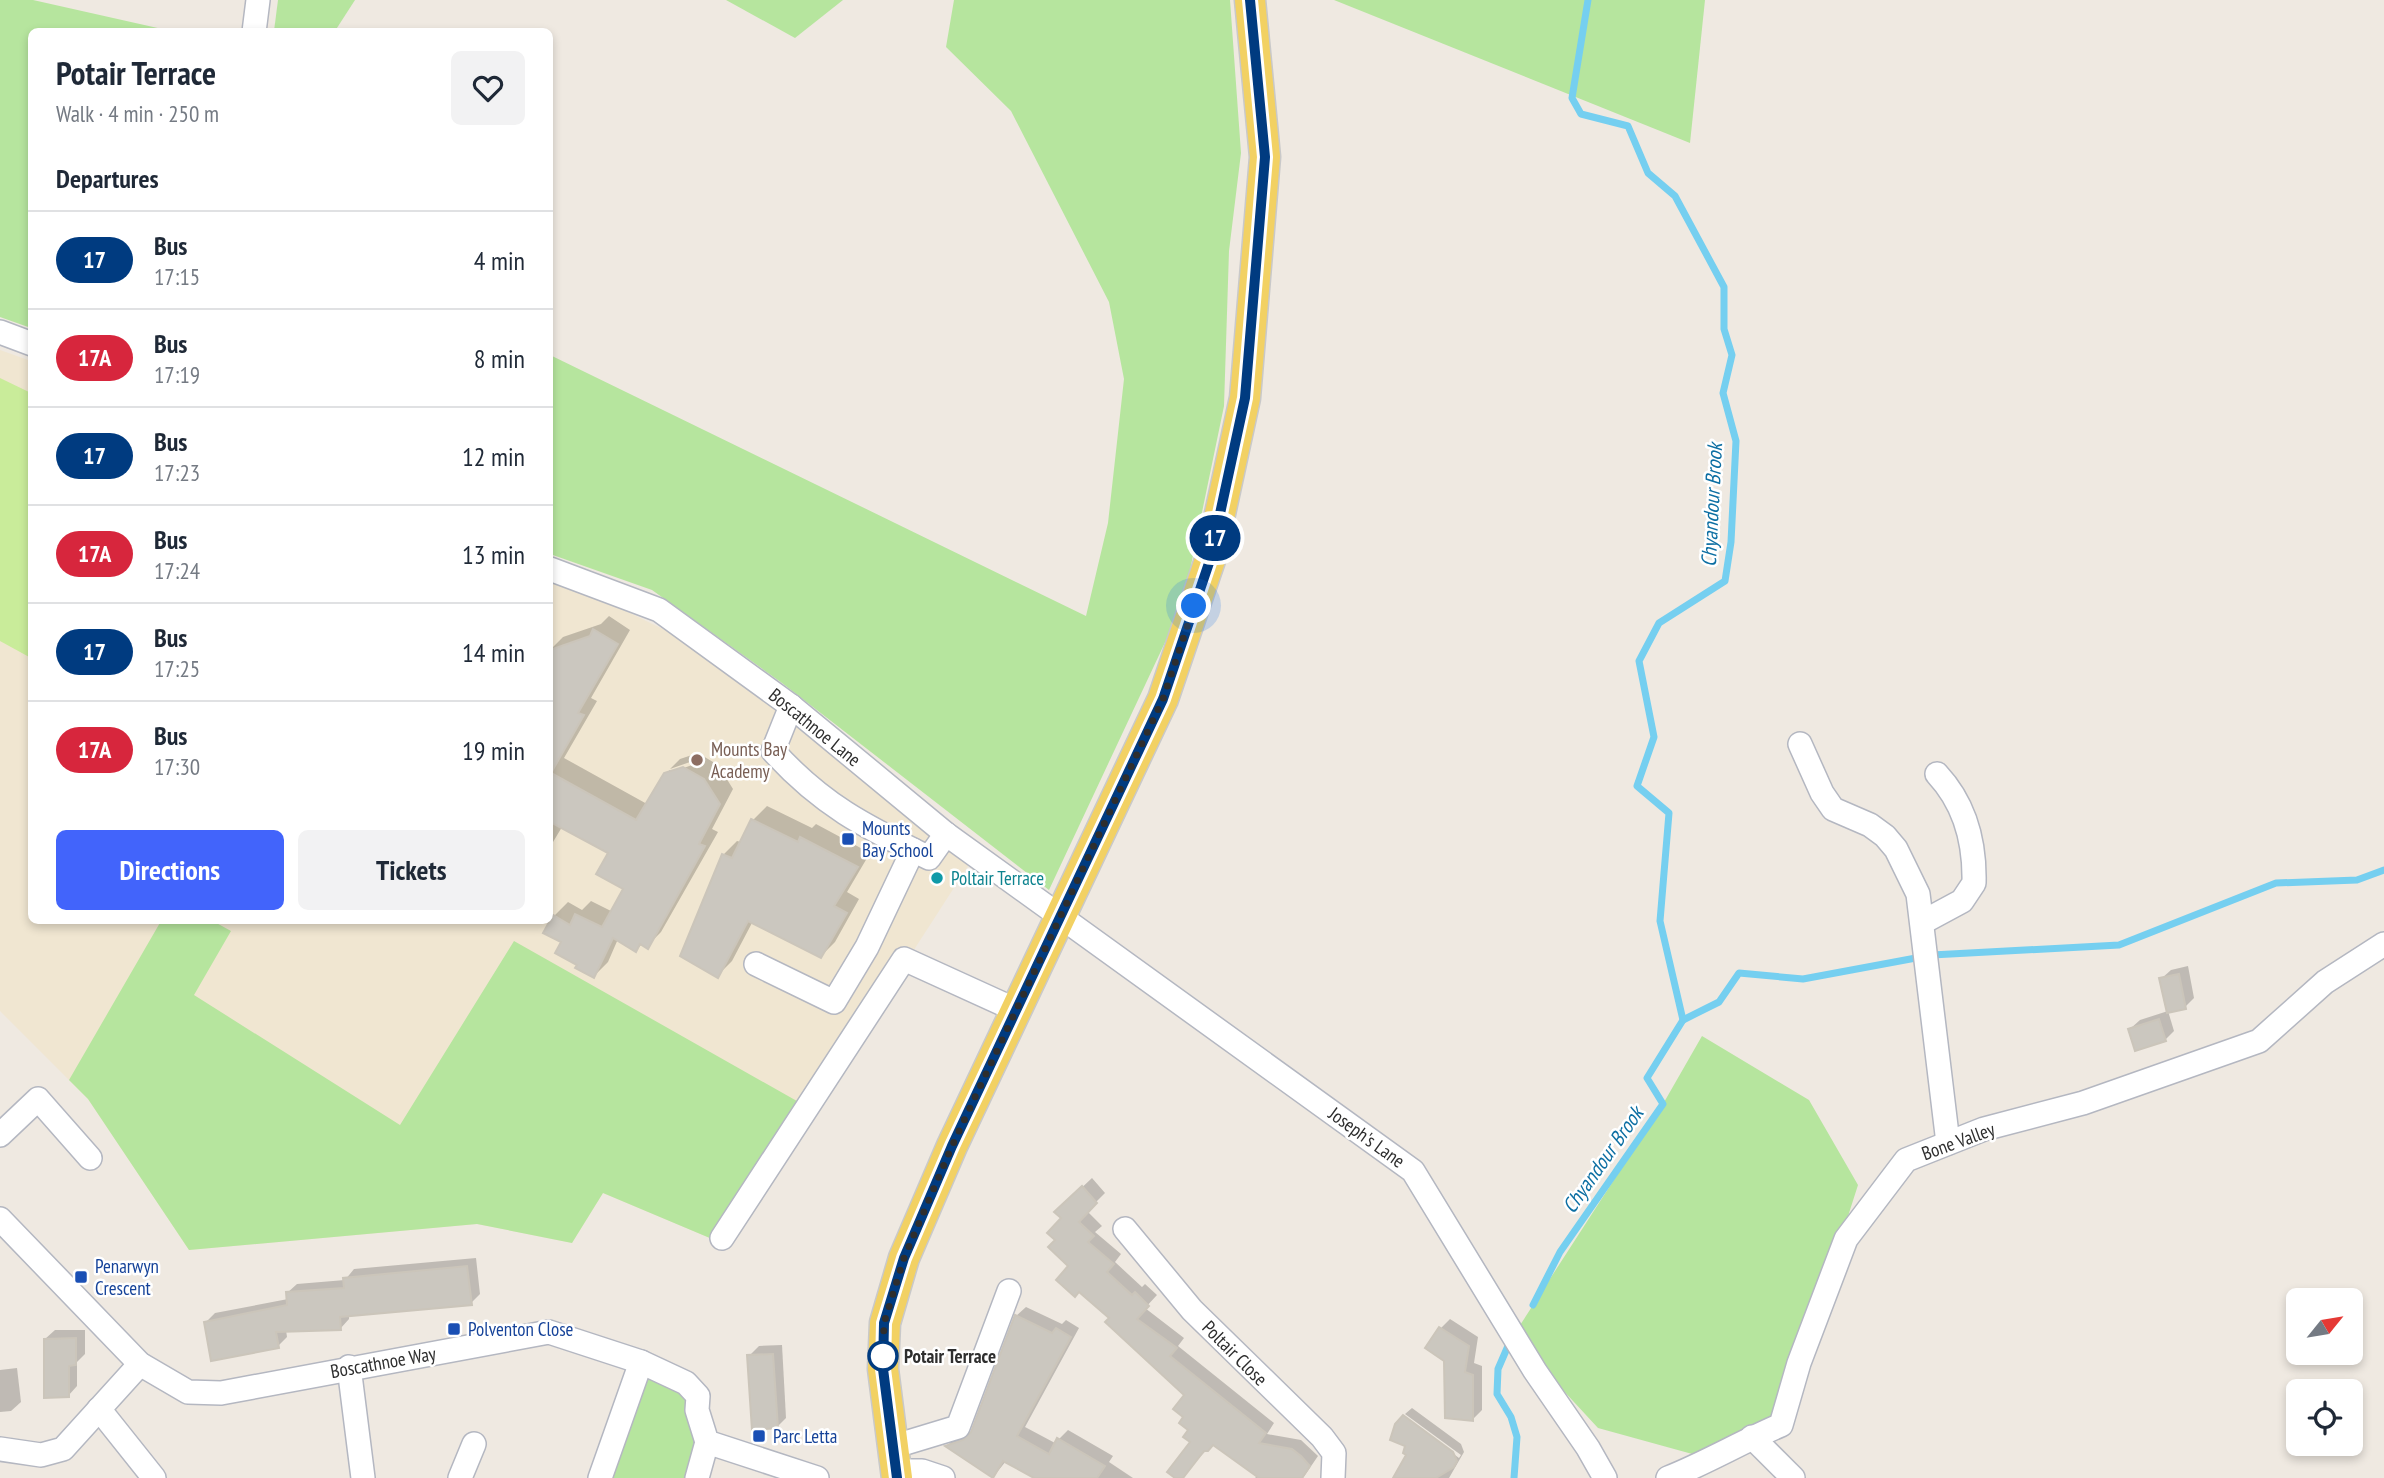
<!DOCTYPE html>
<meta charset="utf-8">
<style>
:root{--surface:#fff;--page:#f2f2f3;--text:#1f2937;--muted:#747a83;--line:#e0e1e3;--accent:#4264fb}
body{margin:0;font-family:"PT Sans Narrow",sans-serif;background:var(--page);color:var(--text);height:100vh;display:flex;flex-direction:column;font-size:26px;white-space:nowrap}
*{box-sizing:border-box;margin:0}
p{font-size:23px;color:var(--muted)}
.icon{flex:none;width:38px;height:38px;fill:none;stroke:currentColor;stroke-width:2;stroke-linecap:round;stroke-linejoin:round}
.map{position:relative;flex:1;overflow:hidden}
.details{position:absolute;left:28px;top:28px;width:525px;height:896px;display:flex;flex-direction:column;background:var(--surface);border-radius:10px;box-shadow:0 4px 10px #0003}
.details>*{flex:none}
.badge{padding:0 14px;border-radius:23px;font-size:24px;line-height:46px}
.needle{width:46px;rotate:60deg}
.fabs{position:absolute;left:2286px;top:1288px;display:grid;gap:14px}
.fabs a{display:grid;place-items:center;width:77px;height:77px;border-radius:10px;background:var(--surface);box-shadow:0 4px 10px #0003;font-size:35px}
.you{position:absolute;width:35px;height:35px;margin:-18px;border:5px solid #fff;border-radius:50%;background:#1a73e8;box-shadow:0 0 0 10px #1a73e833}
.map>.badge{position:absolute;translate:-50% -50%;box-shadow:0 0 0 4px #fff}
h2{padding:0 28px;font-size:26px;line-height:63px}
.round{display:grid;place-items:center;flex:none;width:74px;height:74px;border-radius:10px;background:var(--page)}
.overview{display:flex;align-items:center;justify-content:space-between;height:119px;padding:0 28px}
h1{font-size:33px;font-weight:800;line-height:52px}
.primary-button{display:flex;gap:14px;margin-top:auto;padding:14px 28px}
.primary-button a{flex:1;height:80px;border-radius:10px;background:var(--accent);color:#fff;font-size:28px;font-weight:800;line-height:80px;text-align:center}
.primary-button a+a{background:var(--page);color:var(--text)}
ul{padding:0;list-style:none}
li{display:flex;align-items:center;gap:21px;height:98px;padding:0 28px;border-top:2px solid var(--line)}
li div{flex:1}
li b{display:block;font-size:26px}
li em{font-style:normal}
li .badge{min-width:77px;font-weight:700;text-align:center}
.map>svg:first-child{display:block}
.education{fill:#f0e6d1}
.green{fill:#b6e59e}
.pitch{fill:#c9ec9a}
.shadow{fill:#0003}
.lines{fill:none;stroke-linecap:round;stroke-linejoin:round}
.stream{stroke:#75cff0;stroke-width:7}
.building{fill:#cbc7bf;stroke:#cbc5ba;stroke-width:2}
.minor-casing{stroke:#b4b7c1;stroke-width:26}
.major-casing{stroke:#c9c9c9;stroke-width:33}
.minor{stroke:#fff;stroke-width:23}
.major{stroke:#f2d163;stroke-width:30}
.line-casing{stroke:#fff;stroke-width:16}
.line{stroke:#003b80;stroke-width:10}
.walk{stroke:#2e2e2e;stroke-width:7;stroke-dasharray:0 12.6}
.education-dot{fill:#8d6e63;stroke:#fff;stroke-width:2.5}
.transit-dot{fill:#1a4fb4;stroke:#fff;stroke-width:2.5}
.culture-dot{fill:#0f9aa8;stroke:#fff;stroke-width:2.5}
.stop-dot{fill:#fff;stroke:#003b80;stroke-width:3.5}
.labels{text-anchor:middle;stroke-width:5;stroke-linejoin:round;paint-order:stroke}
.street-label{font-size:19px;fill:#2e2e2e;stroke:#fff}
.education-label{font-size:19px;fill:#785e54;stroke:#fff;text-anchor:start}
.transit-label{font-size:19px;fill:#164399;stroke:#fff;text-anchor:start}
.culture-label{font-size:19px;fill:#0d838f;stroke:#fff;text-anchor:start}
.stop-label{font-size:19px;font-weight:bold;fill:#2e2e2e;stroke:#fff;text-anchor:start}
.water-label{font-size:21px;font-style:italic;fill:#0d6fa3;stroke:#fff}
</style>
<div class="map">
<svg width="2384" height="1478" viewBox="0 0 2384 1478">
<rect width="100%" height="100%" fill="#efe9e1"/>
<polygon class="education" points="0,350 31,361 32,920 550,920 550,574 720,657 970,863 724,1244 603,1193 572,1243 477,1224 189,1250 88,1099 0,1011"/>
<g class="green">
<polygon points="0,0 33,0 171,31 32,32 31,328 0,317"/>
<polygon points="278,0 355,0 335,31 274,31"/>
<polygon points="726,0 843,0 795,38"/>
<polygon points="954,0 1230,0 1241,153 1229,251 1224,406 1183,604 1049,890 782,683 652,590 550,554 550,355 1086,616 1108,523 1124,379 1109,302 1011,111 946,47"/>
<polygon points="1334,0 1705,0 1690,143"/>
<polygon points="211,920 231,931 194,995 400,1125 514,941 811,1109 724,1244 603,1193 572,1243 477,1224 189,1250 88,1099 69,1080 161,921"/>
<polygon points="1702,1036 1809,1100 1858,1185 1781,1425 1714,1460 1598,1428 1513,1336 1663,1104"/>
<polygon points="641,1362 698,1396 697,1478 600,1478"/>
</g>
<polygon class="pitch" points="0,378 31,393 31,658 0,641"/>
<g class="shadow">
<polygon points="609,616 630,630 591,698 597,701 564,758 647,804 665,774 670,770 670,773 692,765 690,762 670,769 680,759 698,753 718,765 733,789 712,829 718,832 661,932 647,946 642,944 636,950 618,939 608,962 594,976 579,964 564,942 554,916 568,902 582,910 591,901 613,912 625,888 611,853 562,827 550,847 550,690 555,679 550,650 563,637 601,624"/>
<polygon points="767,806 812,828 816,824 870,853 847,892 859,899 835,942 821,956 753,921 732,961 718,975 723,855 737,841 741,842 753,820"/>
<polygon points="2188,966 2194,998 2185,1007 2161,979 2171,970"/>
<polygon points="2168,1011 2174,1031 2165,1040 2130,1029 2140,1020"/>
<polygon points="1092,1178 1105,1193 1087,1211 1102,1226 1095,1232 1121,1254 1115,1262 1142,1287 1145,1284 1157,1295 1145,1308 1184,1338 1178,1346 1274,1423 1267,1434 1301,1440 1318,1456 1303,1478 1255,1478 1258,1475 1214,1443 1178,1478 1193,1441 1186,1417 1186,1395 1111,1318 1071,1266 1057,1240 1063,1218 1056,1212"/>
<polygon points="476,1258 480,1294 471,1303 349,1314 349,1319 340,1329 286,1330 287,1337 278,1346 206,1322 215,1313 288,1299 287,1293 297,1284 345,1280 354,1269"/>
<polygon points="1026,1307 1062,1324 1066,1320 1079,1328 1025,1427 1055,1443 1068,1430 1113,1456 1109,1462 1133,1478 1035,1478 1006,1461 994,1476 948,1445 956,1437 973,1432 1016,1316"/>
<polygon points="1450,1319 1478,1337 1474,1363 1482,1366 1482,1410 1473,1419 1446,1360 1441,1328"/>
<polygon points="55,1330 85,1330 85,1354 77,1362 77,1386 68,1396 45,1339"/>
<polygon points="782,1345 786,1418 777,1427 749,1356 759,1346"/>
<polygon points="17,1368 21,1402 11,1411 0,1412 0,1370"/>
<polygon points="1412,1408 1461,1444 1464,1452 1449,1478 1395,1478 1408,1454 1403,1417 1459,1458 1461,1455 1405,1414"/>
</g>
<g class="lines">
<g class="stream">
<polyline points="1683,1020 1719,1002 1739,973 1803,979 1932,955 2119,945 2276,883 2357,880 2384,870"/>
<polyline points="1533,1305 1560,1252 1663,1104 1647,1078 1683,1020 1660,921 1669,813 1637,786 1654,737 1639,661 1659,623 1725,581 1731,542 1736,441 1723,393 1732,355 1724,329 1724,287 1675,196 1648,173 1628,126 1581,114 1572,98 1588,0"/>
<polyline points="1511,1339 1498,1369 1497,1394 1511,1417 1517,1437 1514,1478"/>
</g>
</g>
<g class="building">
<polygon points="593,629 618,644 578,713 584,715 551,773 636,820 664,773 683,767 704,779 720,804 699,844 705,846 648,949 640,944 636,952 613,938 594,978 575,968 577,965 555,953 561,942 543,933 553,915 570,925 575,914 602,927 623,889 596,874 608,853 550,822 550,650 590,636"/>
<polygon points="751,819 798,842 800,837 858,867 834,906 847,913 821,958 748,921 718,978 680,956 722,854 732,858"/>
<polygon points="2179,974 2186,1009 2167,1013 2159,978"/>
<polygon points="2159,1019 2166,1041 2135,1051 2128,1029"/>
<polygon points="1082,1186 1097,1203 1079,1222 1094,1236 1088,1242 1114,1264 1107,1272 1132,1295 1135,1292 1149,1306 1137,1319 1177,1348 1170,1356 1266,1433 1259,1443 1292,1449 1301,1456 1310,1466 1302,1478 1259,1478 1213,1445 1208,1451 1204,1451 1183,1478 1175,1478 1167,1472 1190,1442 1183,1437 1188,1430 1179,1423 1183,1417 1173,1409 1184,1395 1105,1322 1109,1318 1079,1292 1075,1297 1056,1280 1068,1266 1048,1247 1055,1240 1047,1233 1061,1218 1054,1212"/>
<polygon points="467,1266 472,1305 340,1317 341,1330 276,1332 279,1348 211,1361 204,1322 287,1305 286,1292 344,1288 343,1278"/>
<polygon points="1015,1315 1052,1333 1056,1328 1071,1337 1017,1436 1049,1454 1057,1438 1105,1466 1097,1478 1034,1478 1003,1461 993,1478 945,1446 963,1440 971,1432"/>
<polygon points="1439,1327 1469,1346 1465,1372 1473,1375 1473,1421 1445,1418 1444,1361 1425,1348"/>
<polygon points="76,1338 76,1365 69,1366 69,1397 44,1398 44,1339"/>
<polygon points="773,1354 778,1428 752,1430 747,1355"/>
<polygon points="1403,1415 1453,1452 1457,1461 1454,1467 1436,1478 1393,1478 1406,1455 1403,1453 1405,1446 1390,1440 1395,1424"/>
</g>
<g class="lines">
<defs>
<g id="minor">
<polyline points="254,32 258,0"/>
<polyline points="0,332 32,344"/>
<polyline points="550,569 659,610 791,706 946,834 1413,1171 1535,1371 1588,1448 1605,1478"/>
<path d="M791 706 773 751C822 805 864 826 929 858L946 834"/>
<polyline points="1800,744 1822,793 1833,809 1870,825 1885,836 1896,849 1918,894 1948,1143"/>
<path d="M1923 922 1962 901 1974 883C1975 842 1965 804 1937 774"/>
<polyline points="756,964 834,1002 867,947 913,850"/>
<polyline points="0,1135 38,1099 90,1158"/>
<polyline points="0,1219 140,1364 188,1392 221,1393 549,1332 641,1362 686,1383 698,1396 697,1410 707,1442 817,1478"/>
<polyline points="1125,1229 1192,1310 1322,1437 1334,1453 1333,1478"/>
<polyline points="722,1238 904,959 1016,1010"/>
<polyline points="349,1367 363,1478"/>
<polyline points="99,1409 154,1478"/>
<polyline points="1752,1437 1793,1478"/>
<polyline points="892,1447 958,1427 1009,1291"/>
<polyline points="0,1449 41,1455 63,1449 140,1364"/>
<polyline points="896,1471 922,1471 943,1478"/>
<polyline points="460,1478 474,1444"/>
<polyline points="600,1478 641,1362"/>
<polyline points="697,1478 707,1442"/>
<path d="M1668 1478C1708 1462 1741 1442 1781 1425L1799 1363 1846 1239 1906 1160 1984 1129 2083 1103 2259 1041 2325 982 2384 944"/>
</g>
<polyline id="major" points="897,1478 883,1369 885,1323 904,1258 952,1146 1163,699 1210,560 1245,398 1265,157 1250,0"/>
</defs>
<use href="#minor" class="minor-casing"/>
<use href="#major" class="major-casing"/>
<use href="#minor" class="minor"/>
<use href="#major" class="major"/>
</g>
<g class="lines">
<defs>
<polyline id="line" points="897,1478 883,1369 884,1323 904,1258 952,1146 1163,699 1210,560 1245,398 1265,157 1250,0"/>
</defs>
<use href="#line" class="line-casing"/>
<use href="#line" class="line"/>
<polyline class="walk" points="883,1356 884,1323 904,1258 952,1146 1163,699 1194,606"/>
</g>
<circle class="education-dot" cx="697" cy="760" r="7"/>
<g class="transit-dot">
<rect x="841" y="832" width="14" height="14" rx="3.5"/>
<rect x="74" y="1270" width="14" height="14" rx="3.5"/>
<rect x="447" y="1322" width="14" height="14" rx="3.5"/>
<rect x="752" y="1429" width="14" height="14" rx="3.5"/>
</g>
<circle class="culture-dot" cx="937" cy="878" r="7"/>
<circle class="stop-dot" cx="883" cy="1356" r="14"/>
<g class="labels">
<g class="street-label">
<text transform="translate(815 727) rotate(39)" y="7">Boscathnoe Lane</text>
<text transform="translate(1367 1137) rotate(36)" y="7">Joseph's Lane</text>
<text transform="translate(1958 1141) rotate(-20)" y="7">Bone Valley</text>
<text transform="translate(1235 1353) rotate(45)" y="7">Poltair Close</text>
<text transform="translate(383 1362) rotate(-10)" y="7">Boscathnoe Way</text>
</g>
<g class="education-label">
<text x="711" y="756">Mounts Bay<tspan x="711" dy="22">Academy</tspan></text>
</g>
<g class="transit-label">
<text x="862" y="835">Mounts<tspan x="862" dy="22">Bay School</tspan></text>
<text x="95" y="1273">Penarwyn<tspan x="95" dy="22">Crescent</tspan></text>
<text x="468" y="1336">Polventon Close</text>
<text x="773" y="1443">Parc Letta</text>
</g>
<g class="culture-label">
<text x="951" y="885">Poltair Terrace</text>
</g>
<g class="stop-label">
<text x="904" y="1363">Potair Terrace</text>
</g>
<g class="water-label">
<text transform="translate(1712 505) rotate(-87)" y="7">Chyandour Brook</text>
<text transform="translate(1603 1160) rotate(-55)" y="7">Chyandour Brook</text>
</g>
</g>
</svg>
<div class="fabs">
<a><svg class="needle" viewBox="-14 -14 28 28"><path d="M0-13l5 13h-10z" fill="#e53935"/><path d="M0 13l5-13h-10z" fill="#747a83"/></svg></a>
<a><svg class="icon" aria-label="locate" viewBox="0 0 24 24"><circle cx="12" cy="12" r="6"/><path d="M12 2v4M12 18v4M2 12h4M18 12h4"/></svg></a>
</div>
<div class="you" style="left:1194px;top:606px"></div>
<b class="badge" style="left:1215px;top:538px;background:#003b80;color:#fff">17</b>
<section class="details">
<div class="overview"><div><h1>Potair Terrace</h1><p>Walk · 4 min · 250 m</p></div><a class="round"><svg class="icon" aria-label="heart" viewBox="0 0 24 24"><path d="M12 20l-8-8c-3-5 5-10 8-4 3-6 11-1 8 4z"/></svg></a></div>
<h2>Departures</h2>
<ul>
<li><span class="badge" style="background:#003b80;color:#fff">17</span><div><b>Bus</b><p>17:15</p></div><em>4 min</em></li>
<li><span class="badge" style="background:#d7263d;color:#fff">17A</span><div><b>Bus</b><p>17:19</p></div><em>8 min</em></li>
<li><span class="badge" style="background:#003b80;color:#fff">17</span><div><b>Bus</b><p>17:23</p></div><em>12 min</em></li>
<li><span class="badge" style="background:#d7263d;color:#fff">17A</span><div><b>Bus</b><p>17:24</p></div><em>13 min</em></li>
<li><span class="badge" style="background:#003b80;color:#fff">17</span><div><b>Bus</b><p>17:25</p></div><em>14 min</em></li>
<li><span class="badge" style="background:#d7263d;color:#fff">17A</span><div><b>Bus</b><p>17:30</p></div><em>19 min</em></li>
</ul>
<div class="primary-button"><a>Directions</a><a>Tickets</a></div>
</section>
</div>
